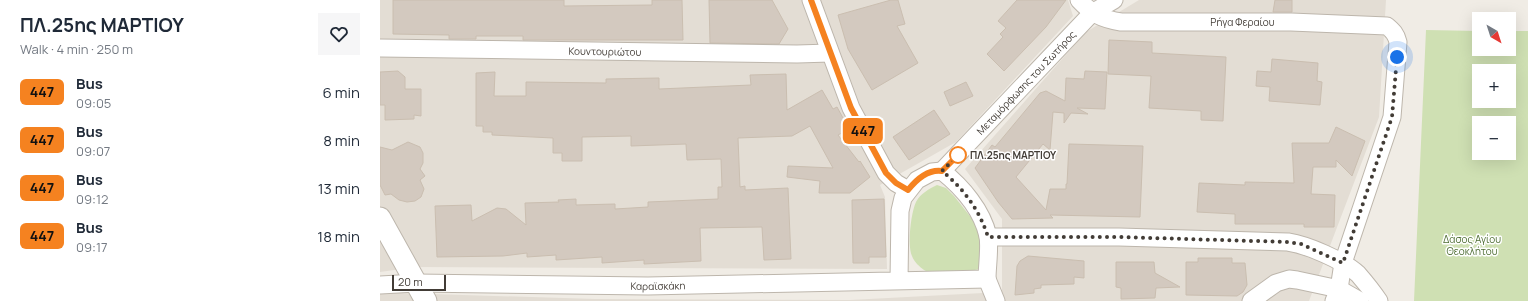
<!DOCTYPE html>
<meta charset="utf-8">
<style>
:root{--surface:#fff;--page:#f6f6f7;--text:#1f2937;--muted:#747a83}
body{margin:0;font-family:Manrope,sans-serif;background:var(--page);color:var(--text);height:100vh;display:flex;flex-direction:column;font-size:15px;white-space:nowrap}
*{box-sizing:border-box;margin:0}
p{font-size:13px;color:var(--muted)}
.icon{flex:none;width:22px;height:22px;fill:none;stroke:currentColor;stroke-width:2;stroke-linecap:round;stroke-linejoin:round}
.map{position:relative;flex:1;overflow:hidden}
.drawer{display:flex;flex-direction:column;background:var(--surface);width:380px}
.drawer>*{flex:none}
.badge{padding:0 8px;border-radius:6px;font-size:14px;line-height:26px}
.needle{width:26px;rotate:141deg}
.controls{position:absolute;left:1092px;top:12px;display:grid;gap:8px}
.controls a{display:grid;place-items:center;width:44px;height:44px;border-radius:0px;background:var(--surface);box-shadow:0 4px 16px #0002;font-size:20px}
.scale{position:absolute;left:12px;bottom:10px;width:54px;box-sizing:border-box;padding-left:4px;border:2px solid #423c36;border-top:0;font-size:11px;line-height:14px;white-space:nowrap;color:#423c36;-webkit-text-stroke:3px #fff;paint-order:stroke}
.you{position:absolute;width:20px;height:20px;margin:-10px;border:3px solid #fff;border-radius:50%;background:#1a73e8;box-shadow:0 0 0 6px #1a73e833}
.map>.badge{position:absolute;translate:-50% -50%;box-shadow:0 0 0 2px #fff}
.round{display:grid;place-items:center;flex:none;width:42px;height:42px;border-radius:0px;background:var(--page)}
.headline{display:flex;align-items:center;justify-content:space-between;height:68px;padding:0 20px}
h1{font-size:19px;font-weight:700;line-height:30px}
ul{padding:0;list-style:none}
li{display:flex;align-items:center;gap:12px;height:48px;padding:0 20px}
li div{flex:1}
li b{display:block;font-size:15px}
li em{font-style:normal}
li .badge{min-width:44px;font-weight:700;text-align:center}
main{display:flex;flex:1;min-height:0}
.map>svg:first-child{display:block}
.residential{fill:#e3ddd4}
.green{fill:#cfe0b3;fill-rule:evenodd}
.building{fill:#d3c9bf;stroke:#cabeb0}
.lines{fill:none;stroke-linecap:round;stroke-linejoin:round}
.minor-casing{stroke:#bdb6ac;stroke-width:19}
.tertiary-casing{stroke:#bdb6ac;stroke-width:23}
.minor{stroke:#fff;stroke-width:17}
.tertiary{stroke:#fff;stroke-width:21}
.line-casing{stroke:#fff;stroke-width:9}
.line{stroke:#f58220;stroke-width:6}
.walk{stroke:#423c36;stroke-width:4;stroke-dasharray:0 7.2}
.stop-dot{fill:#fff;stroke:#f58220;stroke-width:2}
.labels{text-anchor:middle;stroke-width:3;stroke-linejoin:round;paint-order:stroke}
.street-label{font-size:10px;fill:#423c36;stroke:#fff}
.stop-label{font-size:10px;font-weight:bold;fill:#423c36;stroke:#fff;text-anchor:start}
.park-label{font-size:10px;fill:#4c6c31;stroke:#fff}
</style>
<main>
<section class="drawer">
<div class="headline"><div><h1>ΠΛ.25ης ΜΑΡΤΙΟΥ</h1><p>Walk · 4 min · 250 m</p></div><a class="round"><svg class="icon" aria-label="heart" viewBox="0 0 24 24"><path d="M12 20l-8-8c-3-5 5-10 8-4 3-6 11-1 8 4z"/></svg></a></div>
<ul>
<li><span class="badge" style="background:#f58220;color:#111">447</span><div><b>Bus</b><p>09:05</p></div><em>6 min</em></li>
<li><span class="badge" style="background:#f58220;color:#111">447</span><div><b>Bus</b><p>09:07</p></div><em>8 min</em></li>
<li><span class="badge" style="background:#f58220;color:#111">447</span><div><b>Bus</b><p>09:12</p></div><em>13 min</em></li>
<li><span class="badge" style="background:#f58220;color:#111">447</span><div><b>Bus</b><p>09:17</p></div><em>18 min</em></li>
</ul>
</section>
<div class="map">
<svg width="1148" height="301" viewBox="0 0 1148 301">
<rect width="100%" height="100%" fill="#f0ece5"/>
<g class="residential">
<polygon points="0,0 688,0 693,16 576,142 500,185 505,197 507,269 36,267 0,272"/>
<polygon points="759,0 1006,0 999,117 929,301 0,301 0,294 19,293 215,299 470,300 622,292 622,219 585,169 706,32"/>
</g>
<g class="green">
<path d="M1046 30 1099 31V49H1129V31H1148V301H1034ZM1099 71H1129V101H1099ZM1099 123H1129V153H1099Z"/>
<path d="M557 185 566 188 574 196 597 225 601 233 599 269C590 272 552 275 544 270 540 267 534 262 532 256 527 246 531 212 536 202 541 193 549 189 557 185Z"/>
</g>
<g class="building">
<polygon points="13,0 184,0 184,6 272,5 272,0 302,0 303,40 143,40 143,36 96,36 96,39 69,39 69,35 13,34"/>
<polygon points="329,0 392,0 408,29 399,44 330,43"/>
<polygon points="511,0 518,0 525,24 517,26 538,63 492,90 468,49 458,15"/>
<polygon points="637,0 686,0 666,27 624,71 607,54 623,37 620,34 626,28 618,21"/>
<polygon points="895,0 912,0 912,12 893,12"/>
<polygon points="729,40 772,42 772,53 846,57 843,121 821,120 821,111 769,108 771,76 728,74"/>
<polygon points="892,59 938,63 937,81 942,82 940,105 889,101 890,87 876,86 877,71 891,72"/>
<polygon points="18,71 25,77 25,89 41,89 41,116 34,115 34,119 5,120 5,105 0,105 0,72"/>
<polygon points="705,71 727,72 725,109 697,108 708,114 691,113 684,123 684,113 673,112 670,150 663,144 636,177 666,210 670,189 686,189 686,184 687,184 689,144 763,146 760,217 670,215 673,218 632,219 618,202 595,168 612,145 615,147 660,93 666,91 685,101 686,78 704,79"/>
<polygon points="115,72 114,96 146,96 146,82 226,83 226,79 279,78 279,89 371,85 370,75 406,74 407,110 442,90 453,109 457,107 469,129 458,135 479,162 480,161 490,177 470,193 439,193 440,181 407,177 408,166 453,168 430,126 412,136 358,138 360,187 365,186 365,190 408,188 411,259 384,260 382,227 320,228 321,261 264,264 264,260 222,263 222,257 176,260 176,255 147,257 147,253 123,256 57,257 55,206 91,205 92,221 117,208 126,209 146,225 145,203 179,202 178,200 196,199 196,205 235,204 235,209 268,207 268,202 338,199 338,187 342,187 341,159 307,160 306,144 251,146 251,136 202,137 202,161 182,161 182,153 173,153 173,138 112,135 112,132 103,132 103,126 96,126 96,73"/>
<polygon points="586,82 593,96 570,106 564,92"/>
<polygon points="554,110 570,134 529,160 513,137"/>
<polygon points="956,127 985,141 972,176 956,160 956,167 933,167 931,194 955,195 954,227 924,227 924,224 855,224 855,214 817,212 819,183 865,185 865,182 914,183 912,143 949,143"/>
<polygon points="28,142 40,147 43,153 43,163 40,169 45,176 40,180 44,189 41,197 35,201 27,202 19,200 11,194 5,195 0,185 0,147 12,150"/>
<polygon points="504,199 506,257 489,257 489,263 473,263 472,200"/>
<polygon points="648,256 704,261 704,278 694,277 694,284 661,285 661,288 654,289 654,293 635,295 637,266 640,261"/>
<polygon points="818,258 852,258 852,263 865,263 867,285 863,292 857,296 806,295 806,262 818,262"/>
<polygon points="736,262 774,262 775,273 800,287 776,288 775,298 741,299 741,288 736,287"/>
</g>
<g class="lines">
<defs>
<g id="minor">
<polyline points="431,0 471,108 506,173 516,183 528,190"/>
<path id="s1" d="M699 0C712 14 722 19 741 22H911L1007 26C1013 31 1016 34 1018 42L1012 117 963 263 959 289 954 301"/>
<path id="s2" d="M0 48 417 54 450 53"/>
<path id="s3" d="M562 171 712 13 734 0"/>
<path d="M608 237H739L908 242C927 245 963 260 978 274 985 282 993 292 999 301"/>
<polyline points="607,279 616,301"/>
<path id="s4" d="M0 285 36 283 268 286 607 279C607 267 610 248 608 236 602 210 582 187 562 171L552 172 537 180 523 198 520 211 519 281"/>
<polyline points="871,301 896,283 909,279 917,280 959,289 980,301"/>
</g>
<polyline id="tertiary" points="0,218 46,301"/>
</defs>
<use href="#minor" class="minor-casing"/>
<use href="#tertiary" class="tertiary-casing"/>
<use href="#minor" class="minor"/>
<use href="#tertiary" class="tertiary"/>
</g>
<g class="lines">
<defs>
<path id="line" d="M431 0 471 108 506 173 516 183 528 190C536 180 548 169 562 171L578 155"/>
</defs>
<use href="#line" class="line-casing"/>
<use href="#line" class="line"/>
<path class="walk" d="M578 155 562 171C584 189 600 211 608 237H739L908 242 921 244 963 263 1012 117 1017 57"/>
</g>
<circle class="stop-dot" cx="578" cy="155" r="8"/>
<g class="labels">
<g class="street-label">
<text dy="4" stroke="none"><textPath href="#s1" startOffset="170">Ρήγα Φεραίου</textPath></text>
<text dy="4" stroke="none"><textPath href="#s2" startOffset="225">Κουντουριώτου</textPath></text>
<text dy="4" stroke="none"><textPath href="#s3" startOffset="122">Μεταμόρφωσης του Σωτήρος</textPath></text>
<text dy="4" stroke="none"><textPath href="#s4" startOffset="278">Καραϊσκάκη</textPath></text>
</g>
<g class="stop-label">
<text x="590" y="159">ΠΛ.25ης ΜΑΡΤΙΟΥ</text>
</g>
<g class="park-label">
<text x="1092" y="243">Δάσος Αγίου<tspan x="1092" dy="12">Θεοκλήτου</tspan></text>
</g>
</g>
</svg>
<div class="controls">
<a><svg class="needle" viewBox="-14 -14 28 28"><path d="M0-13l5 13h-10z" fill="#e53935"/><path d="M0 13l5-13h-10z" fill="#747a83"/></svg></a>
<a>+</a>
<a>−</a>
</div>
<div class="scale">20 m</div>
<div class="you" style="left:1017px;top:57px"></div>
<b class="badge" style="left:483px;top:131px;background:#f58220;color:#111">447</b>
</div>
</main>
